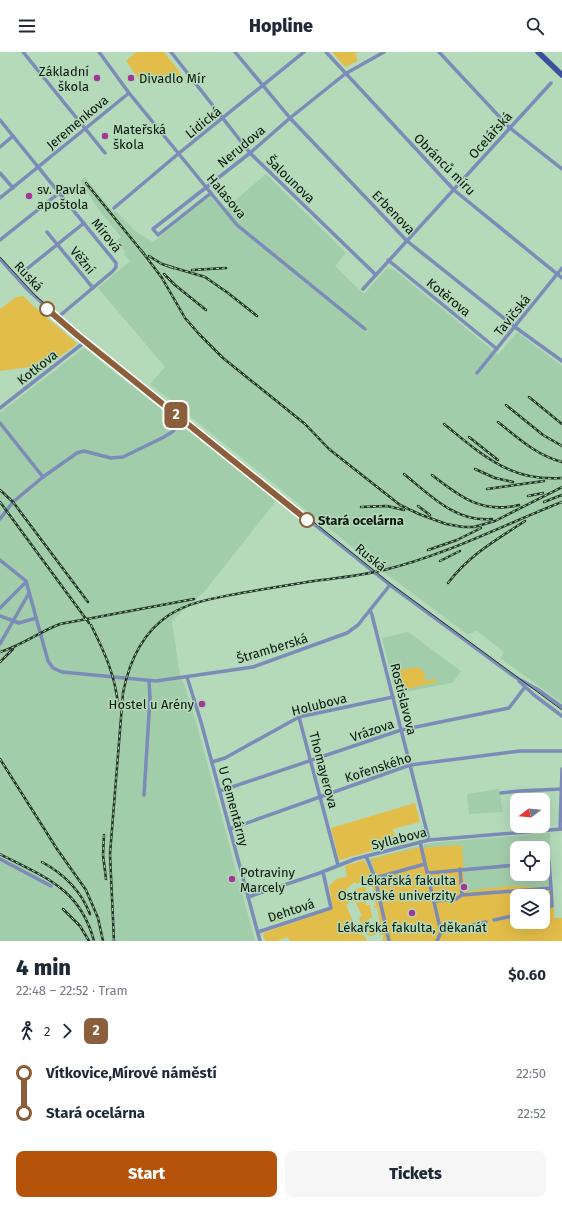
<!DOCTYPE html>
<meta charset="utf-8">
<style>
:root{--surface:#fff;--page:#f6f6f7;--text:#1f2937;--muted:#747a83;--accent:#b45309}
body{margin:0;font-family:"Fira Sans",sans-serif;background:var(--page);color:var(--text);height:100vh;display:flex;flex-direction:column;font-size:15px;white-space:nowrap}
*{box-sizing:border-box;margin:0}
p{font-size:13px;color:var(--muted)}
.icon{flex:none;width:22px;height:22px;fill:none;stroke:currentColor;stroke-width:2;stroke-linecap:round;stroke-linejoin:round}
.map{position:relative;height:889px;overflow:hidden}
.sheet{display:flex;flex-direction:column;background:var(--surface);flex:1}
.sheet>*{flex:none}
.badge{padding:0 8px;border-radius:6px;font-size:14px;line-height:26px}
.needle{width:26px;rotate:254deg}
.tools{position:absolute;left:510px;top:741px;display:grid;gap:8px}
.tools a{display:grid;place-items:center;width:40px;height:40px;border-radius:8px;background:var(--surface);box-shadow:0 4px 16px #0002;font-size:20px}
.map>.badge{position:absolute;translate:-50% -50%;box-shadow:0 0 0 2px #fff}
.legs{display:flex;align-items:center;gap:6px;height:44px;padding:0 16px;font-size:13px}
.legs p{margin-inline-start:auto}
.summary{display:flex;align-items:center;justify-content:space-between;height:68px;padding:0 16px}
h1{font-size:22px;font-weight:800;line-height:30px}
.primary-button{display:flex;gap:8px;margin-top:auto;padding:8px 16px}
.primary-button a{flex:1;height:46px;border-radius:8px;background:var(--accent);color:#fff;font-size:16px;font-weight:800;line-height:46px;text-align:center}
.primary-button a+a{background:var(--page);color:var(--text)}
ul{padding:0 16px;list-style:none}
li{display:flex;align-items:center;gap:14px;height:40px;font-size:15px}
li i{display:grid;place-items:center;width:6px;height:100%;margin:0 5px;background:currentColor}
li i::after{content:'';width:10px;height:10px;margin:-5px;border:3px solid;border-radius:50%;background:var(--surface)}
li p{margin-inline-start:auto}
li:first-child i{background:linear-gradient(#0000 50%,currentColor 0)}
li:last-child i{background:linear-gradient(currentColor 50%,#0000 0)}
header{display:flex;justify-content:space-between;align-items:center;height:52px;padding:0 16px;background:var(--surface);font-size:18px;font-weight:800}
.map>svg:first-child{display:block}
.built{fill:#a2cdaa;fill-rule:evenodd}
.green{fill:#e3bd4a;fill-rule:evenodd}
.lines{fill:none;stroke-linecap:round;stroke-linejoin:round}
.street{stroke:#7c8bb8;stroke-width:3.5}
.primary{stroke:#3c4f9f;stroke-width:5.5}
.tram{stroke:#233527;stroke-width:1}
.rail-casing{stroke:#233527;stroke-width:2.5}
.rail{stroke:#b4daba;stroke-width:1;stroke-dasharray:3;stroke-linecap:butt}
.line-1-casing{stroke:#fff;stroke-width:9}
.line-1{stroke:#8b5e3c;stroke-width:6}
.poi-dot{fill:#a03799;stroke:#b4daba;stroke-width:1.5}
.stop-1-dot{fill:#fff;stroke:#8b5e3c;stroke-width:2}
.labels{text-anchor:middle;stroke-width:3;stroke-linejoin:round;paint-order:stroke}
.poi-label{font-size:13px;fill:#07150a;stroke:#b4daba;text-anchor:start}
.street-label{font-size:13px;fill:#07150a;stroke:#b4daba}
.stop-label{font-size:13px;font-weight:bold;fill:#07150a;stroke:#b4daba;text-anchor:start}
</style>
<header><svg class="icon" aria-label="menu" viewBox="0 0 24 24"><path d="M4 6h16M4 12h16M4 18h16"/></svg>Hopline<svg class="icon" aria-label="search" viewBox="0 0 24 24"><circle cx="10" cy="10" r="6"/><path d="M15 15l6 6"/></svg></header>
<div class="map">
<svg width="562" height="889" viewBox="0 0 562 889">
<rect width="100%" height="100%" fill="#b4daba"/>
<g class="built">
<polygon points="266,122 346,201 335,214 364,242 387,216 396,219 498,303 517,280 562,314 562,651 500,606 504,600 476,578 473,581 467,582 376,514 150,332 165,315 98,236 130,209 124,202 125,200 116,189 121,185 99,158 80,129 85,125 113,160 115,158 135,179 153,190 210,143 223,159"/>
<polygon points="84,296 276,449 204,540 172,569 180,624 184,632 197,673 255,889 0,889 0,361"/>
<polygon points="408,580 461,619 453,630 451,631 396,642 382,586"/>
<polygon points="499,737 503,760 469,762 467,742"/>
<path d="M550 781 551 854 543 844H517L389 889 375 826 368 807 430 791ZM517 796H543V822H517Z"/>
</g>
<g class="green">
<polygon points="136,0 164,0 185,27 149,31 139,27 126,9"/>
<polygon points="332,0 359,0 355,2 358,9 345,15"/>
<path d="M23 244C40 261 59 275 77 292L36 322 30 315 0 319V257L16 245Z"/>
<path d="M417 615C424 618 426 622 425 629L436 627 437 630 397 639 396 636 398 635C393 631 393 625 397 621L396 619Z"/>
<polygon points="415,751 420,770 393,777 397,792 339,808 331,776"/>
<path d="M462 793 464 827 468 840 482 837 513 834 553 836 554 866H562V889H381L383 887V883H380L379 879 381 877 377 855 374 856V854H376L373 835H369L368 832 372 830 375 832 379 831 371 807 417 796ZM517 844H543V870H517Z"/>
<path d="M364 808 371 821 370 824 357 832 355 830C351 832 348 835 346 839H348L349 851 346 853 359 883 362 882 367 887V889H290L288 885 277 889H265L263 881 333 857 329 834 336 827 347 825 345 814Z"/>
<path d="M364 835 366 836 367 841H364L365 846H358L356 847 357 851 365 849V848L366 853H370L372 866 369 867 371 876H374L376 882C366 889 362 873 359 866L362 864 355 849 352 850 353 839 356 837Z"/>
<polygon points="283,860 285,867 271,871 269,863"/>
</g>
<g class="lines">
<g class="street">
<polyline points="23,0 105,101"/>
<polyline points="99,0 129,41 237,173 365,277"/>
<polyline points="171,0 250,101 376,223"/>
<polyline points="235,0 290,66 407,189 515,275 562,309"/>
<polyline points="326,0 454,138 562,226"/>
<polyline points="439,0 510,76 562,117"/>
<polyline points="0,68 116,211 116,215 113,219 57,266"/>
<polyline points="0,95 13,84"/>
<polyline points="0,121 13,136"/>
<polyline points="211,141 158,183 153,177 250,101 290,66 345,22 384,0"/>
<polyline points="0,146 129,41"/>
<polyline points="114,156 178,102 304,0"/>
<polyline points="47,180 93,236"/>
<polyline points="0,188 59,141"/>
<polyline points="0,207 28,238 71,277 390,533 515,625 537,637 562,655"/>
<polyline points="388,208 497,297"/>
<polyline points="23,220 84,171"/>
<polyline points="363,237 551,31"/>
<polyline points="477,321 562,216"/>
<polyline points="0,356 86,289"/>
<polyline points="0,371 43,425 13,450 0,467"/>
<polyline points="43,425 77,401 84,399 111,406 123,405 164,385 172,380 184,367"/>
<polyline points="0,508 26,529 48,609 53,616 62,620 156,629 253,615 347,581 358,573 390,533"/>
<polyline points="0,556 26,530"/>
<polyline points="370,558 372,563 429,788"/>
<polyline points="0,564 19,571 36,566"/>
<polyline points="0,592 29,541"/>
<polyline points="187,625 201,670 260,889"/>
<polyline points="519,629 534,643 562,664"/>
<polyline points="299,665 338,813"/>
<polyline points="212,710 225,706 299,665 393,645"/>
<polyline points="220,739 401,678 509,656 525,635"/>
<polyline points="501,741 519,739 562,737"/>
<polyline points="144,743 150,646 149,629"/>
<polyline points="230,777 410,713 520,699 562,699"/>
<polyline points="560,777 562,717"/>
<polyline points="420,790 441,880 437,889"/>
<polyline points="366,804 375,826 389,889"/>
<polyline points="0,807 51,834"/>
<polyline points="543,810 549,810 551,836"/>
<polyline points="460,817 462,843"/>
<polyline points="428,821 517,813"/>
<polyline points="375,826 425,812"/>
<polyline points="248,845 317,822 355,807 429,788 562,777"/>
<polyline points="434,849 456,847 462,843 551,836 552,854 543,856"/>
<polyline points="494,868 517,863"/>
<polyline points="258,880 331,856 323,820"/>
<polyline points="441,880 486,870"/>
</g>
<polyline class="primary" points="538,0 562,23"/>
<polyline class="tram" points="0,205 36,244 72,276 391,532 562,658"/>
<defs>
<g id="rail">
<polyline points="86,131 144,202"/>
<polyline points="141,198 162,226 185,266 199,282 223,306 305,372 329,397 400,453 419,462 446,472 463,475 474,475 495,469 562,435"/>
<polyline points="149,204 162,212 174,216"/>
<polyline points="168,214 205,225 228,241 257,264"/>
<polyline points="192,218 226,216"/>
<polyline points="164,222 175,233 206,258"/>
<polyline points="529,345 562,372"/>
<polyline points="506,353 543,383 562,394"/>
<path d="M498 370C518 386 536 403 562 410"/>
<path d="M444 372C481 402 510 430 562 426"/>
<polyline points="469,385 498,408"/>
<polyline points="475,417 495,426 513,430"/>
<path d="M404 422C430 443 456 471 492 467"/>
<path d="M432 423C460 445 482 462 519 453"/>
<polyline points="487,437 544,429"/>
<polyline points="0,438 13,450 88,550"/>
<polyline points="528,444 543,441"/>
<polyline points="0,450 89,571"/>
<polyline points="544,450 562,443"/>
<polyline points="418,454 430,463"/>
<polyline points="361,455 387,454 404,458"/>
<polyline points="428,498 457,488 481,476"/>
<polyline points="440,509 460,499"/>
<path d="M448 531C469 503 496 488 525 469"/>
<path d="M91 573C104 599 116 625 118 654"/>
<path d="M0 600C21 594 39 580 60 572L194 547"/>
<polyline points="0,610 13,597"/>
<polyline points="0,707 57,797 86,838 98,866 103,889"/>
<polyline points="104,783 103,803 106,827"/>
<path d="M0 802C44 825 80 836 94 889"/>
<path d="M42 810C64 822 81 839 90 862"/>
<polyline points="63,857 80,874 89,889"/>
<path d="M114 889 110 802 123 641C129 610 142 581 169 563 191 549 216 546 241 541 259 538 277 535 295 532 325 527 355 525 384 518 446 503 503 473 562 450"/>
</g>
</defs>
<use href="#rail" class="rail-casing"/>
<use href="#rail" class="rail"/>
</g>
<g class="lines">
<defs>
<polyline id="line-1" points="47,257 77,283 307,468"/>
</defs>
<use href="#line-1" class="line-1-casing"/>
<use href="#line-1" class="line-1"/>
</g>
<g class="poi-dot">
<circle cx="97" cy="26" r="4"/>
<circle cx="131" cy="26" r="4"/>
<circle cx="105" cy="84" r="4"/>
<circle cx="29" cy="144" r="4"/>
<circle cx="202" cy="652" r="4"/>
<circle cx="232" cy="827" r="4"/>
<circle cx="464" cy="835" r="4"/>
<circle cx="412" cy="861" r="4"/>
</g>
<g class="stop-1-dot">
<circle cx="47" cy="257" r="7"/>
<circle cx="307" cy="468" r="7"/>
</g>
<g class="labels">
<g class="poi-label">
<text x="89" y="24" text-anchor="end">Základní<tspan x="89" dy="15">škola</tspan></text>
<text x="139" y="31">Divadlo Mír</text>
<text x="113" y="82">Mateřská<tspan x="113" dy="15">škola</tspan></text>
<text x="37" y="142">sv. Pavla<tspan x="37" dy="15">apoštola</tspan></text>
<text x="194" y="657" text-anchor="end">Hostel u Arény</text>
<text x="240" y="825">Potraviny<tspan x="240" dy="15">Marcely</tspan></text>
<text x="456" y="833" text-anchor="end">Lékařská fakulta<tspan x="456" dy="15">Ostravské univerzity</tspan></text>
<text x="412" y="880" text-anchor="middle">Lékařská fakulta, děkanát</text>
</g>
<g class="street-label">
<text transform="translate(77 70) rotate(-40)" y="5">Jeremenkova</text>
<text transform="translate(203 70) rotate(-39)" y="5">Lidická</text>
<text transform="translate(490 83) rotate(-48)" y="5">Ocelářská</text>
<text transform="translate(241 94) rotate(-40)" y="5">Nerudova</text>
<text transform="translate(445 112) rotate(45)" y="5">Obránců míru</text>
<text transform="translate(291 127) rotate(44)" y="5">Šalounova</text>
<text transform="translate(227 144) rotate(50)" y="5">Halasova</text>
<text transform="translate(394 160) rotate(46)" y="5">Erbenova</text>
<text transform="translate(107 183) rotate(51)" y="5">Mírová</text>
<text transform="translate(83 208) rotate(50)" y="5">Věžní</text>
<text transform="translate(29 224) rotate(47)" y="5">Ruská</text>
<text transform="translate(449 245) rotate(39)" y="5">Kotěrova</text>
<text transform="translate(512 263) rotate(-51)" y="5">Tavičská</text>
<text transform="translate(37 315) rotate(-38)" y="5">Kotkova</text>
<text transform="translate(371 505) rotate(39)" y="5">Ruská</text>
<text transform="translate(272 596) rotate(-17)" y="5">Štramberská</text>
<text transform="translate(404 647) rotate(76)" y="5">Rostislavova</text>
<text transform="translate(319 652) rotate(-14)" y="5">Holubova</text>
<text transform="translate(372 678) rotate(-19)" y="5">Vrázova</text>
<text transform="translate(378 715) rotate(-18)" y="5">Kořenského</text>
<text transform="translate(324 718) rotate(75)" y="5">Thomayerova</text>
<text transform="translate(234 754) rotate(75)" y="5">U Cementárny</text>
<text transform="translate(399 786) rotate(-14)" y="5">Syllabova</text>
<text transform="translate(291 858) rotate(-18)" y="5">Dehtová</text>
</g>
<g class="stop-label">
<text x="318" y="473">Stará ocelárna</text>
</g>
</g>
</svg>
<div class="tools">
<a><svg class="needle" viewBox="-14 -14 28 28"><path d="M0-13l5 13h-10z" fill="#e53935"/><path d="M0 13l5-13h-10z" fill="#747a83"/></svg></a>
<a><svg class="icon" aria-label="locate" viewBox="0 0 24 24"><circle cx="12" cy="12" r="6"/><path d="M12 2v4M12 18v4M2 12h4M18 12h4"/></svg></a>
<a><svg class="icon" aria-label="layers" viewBox="0 0 24 24"><path d="M12 4l9 5-9 5-9-5zM3 14l9 5 9-5"/></svg></a>
</div>
<b class="badge" style="left:176px;top:363px;background:#8b5e3c;color:#fff">2</b>
</div>
<section class="sheet">
<div class="summary"><div><h1>4 min</h1><p>22:48 – 22:52 · Tram</p></div><b>$0.60</b></div>
<div class="legs"><svg class="icon" aria-label="walk" viewBox="0 0 24 24"><circle cx="13" cy="4" r="2"/><path d="M13 8l-2 6 4 7M11 14l-3 7M7 12l3-4h3l4 4"/></svg>2<svg class="icon" aria-label="forward" viewBox="0 0 24 24"><path d="M9 5l7 7-7 7"/></svg><b class="badge" style="background:#8b5e3c;color:#fff">2</b></div>
<ul>
<li><i style="color:#8b5e3c"></i><b>Vítkovice,Mírové náměstí</b><p>22:50</p></li>
<li><i style="color:#8b5e3c"></i><b>Stará ocelárna</b><p>22:52</p></li>
</ul>
<div class="primary-button"><a>Start</a><a>Tickets</a></div>
</section>
